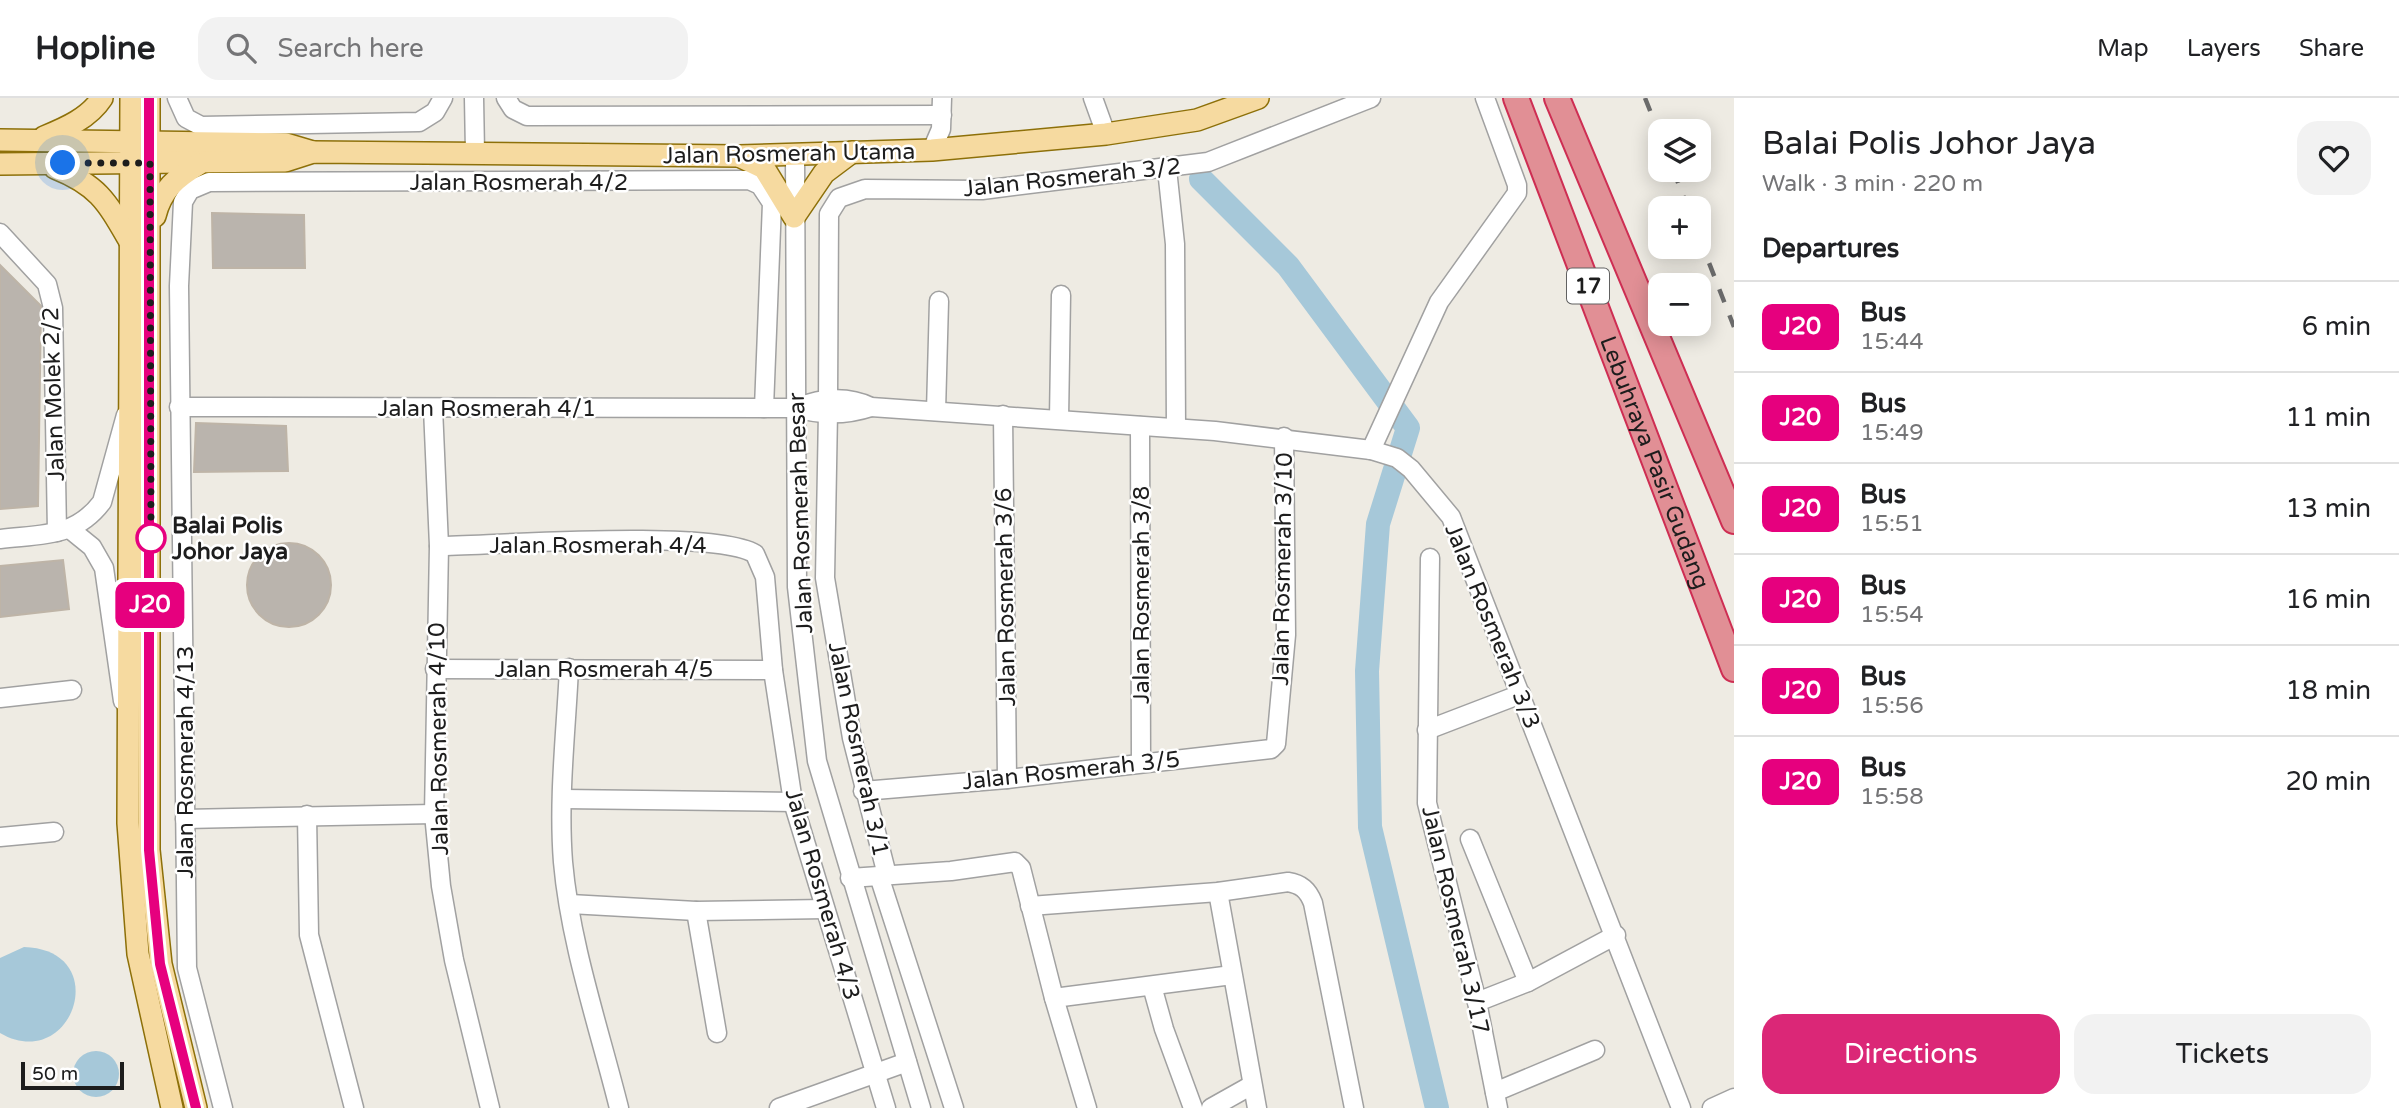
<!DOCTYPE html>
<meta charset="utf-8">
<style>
:root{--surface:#fff;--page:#f2f2f2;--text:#202124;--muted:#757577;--line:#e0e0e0;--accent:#db2777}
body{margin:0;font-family:"Varela Round",sans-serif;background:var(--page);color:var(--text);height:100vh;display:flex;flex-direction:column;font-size:26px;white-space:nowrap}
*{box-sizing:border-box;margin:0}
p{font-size:23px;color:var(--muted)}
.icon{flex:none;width:38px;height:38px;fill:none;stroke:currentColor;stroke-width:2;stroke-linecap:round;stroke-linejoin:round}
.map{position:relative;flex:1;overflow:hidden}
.details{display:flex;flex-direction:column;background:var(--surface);width:665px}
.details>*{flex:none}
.badge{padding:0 14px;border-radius:10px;font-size:24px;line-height:46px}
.fabs{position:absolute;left:1648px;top:21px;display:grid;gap:14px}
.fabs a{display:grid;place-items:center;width:63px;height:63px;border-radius:14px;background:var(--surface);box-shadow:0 4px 18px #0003;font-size:35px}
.scale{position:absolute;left:21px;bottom:18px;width:103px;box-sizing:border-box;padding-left:7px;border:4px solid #1d1d1d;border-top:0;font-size:19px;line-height:24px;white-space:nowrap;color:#1d1d1d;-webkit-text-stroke:5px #fff;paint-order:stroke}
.you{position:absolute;width:35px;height:35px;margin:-18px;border:5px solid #fff;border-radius:50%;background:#1a73e8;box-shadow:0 0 0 10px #1a73e833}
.map>.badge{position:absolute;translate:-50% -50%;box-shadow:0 0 0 4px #fff}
h2{padding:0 28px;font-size:26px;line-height:63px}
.round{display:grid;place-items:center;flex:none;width:74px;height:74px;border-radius:21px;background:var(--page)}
.head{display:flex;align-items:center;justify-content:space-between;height:119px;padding:0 28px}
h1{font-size:33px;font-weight:600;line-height:52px}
.cta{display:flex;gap:14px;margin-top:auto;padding:14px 28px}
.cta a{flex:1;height:80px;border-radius:21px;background:var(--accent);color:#fff;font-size:28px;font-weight:600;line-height:80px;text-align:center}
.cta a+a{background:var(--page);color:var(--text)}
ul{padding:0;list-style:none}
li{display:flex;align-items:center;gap:21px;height:91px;padding:0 28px;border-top:2px solid var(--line)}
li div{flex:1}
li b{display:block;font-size:26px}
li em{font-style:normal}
li .badge{min-width:77px;font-weight:700;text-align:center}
header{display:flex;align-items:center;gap:42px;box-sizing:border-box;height:98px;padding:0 35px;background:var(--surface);border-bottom:2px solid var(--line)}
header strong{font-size:33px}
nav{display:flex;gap:38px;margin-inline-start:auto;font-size:24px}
.search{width:490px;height:63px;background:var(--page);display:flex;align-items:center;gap:18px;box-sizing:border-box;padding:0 24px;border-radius:21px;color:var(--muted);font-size:26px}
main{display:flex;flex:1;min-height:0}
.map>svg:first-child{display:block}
.water{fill:#a6c8d9}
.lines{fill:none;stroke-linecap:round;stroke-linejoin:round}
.river{stroke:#a6c8d9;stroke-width:24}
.building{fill:#bab4ad;stroke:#beb4a7;stroke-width:2}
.minor-casing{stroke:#a1a1a1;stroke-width:21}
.major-casing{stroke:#8d7009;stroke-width:24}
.highway-casing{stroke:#ce2e53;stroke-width:28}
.minor{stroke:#fff;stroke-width:18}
.major{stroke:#f6daa0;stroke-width:21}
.highway{stroke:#e18f95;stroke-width:24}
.rail{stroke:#6b6b6b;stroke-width:4.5;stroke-dasharray:14 14;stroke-linecap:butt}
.line-casing{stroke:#fff;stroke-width:16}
.line{stroke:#e6007e;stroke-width:10}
.walk{stroke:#1d1d1d;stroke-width:7;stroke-dasharray:0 12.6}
.stop-dot{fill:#fff;stroke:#e6007e;stroke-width:3.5}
.labels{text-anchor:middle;stroke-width:5;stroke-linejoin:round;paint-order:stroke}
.shield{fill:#fff;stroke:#616161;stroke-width:2}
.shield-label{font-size:21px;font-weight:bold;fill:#1d1d1d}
.street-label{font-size:23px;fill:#1d1d1d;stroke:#fff}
.stop-label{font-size:23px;font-weight:bold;fill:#1d1d1d;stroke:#fff;text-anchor:start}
</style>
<header>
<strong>Hopline</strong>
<div class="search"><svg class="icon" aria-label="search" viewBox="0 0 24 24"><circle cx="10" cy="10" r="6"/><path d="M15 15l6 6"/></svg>Search here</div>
<nav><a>Map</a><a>Layers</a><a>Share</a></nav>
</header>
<main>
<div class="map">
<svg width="1734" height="1010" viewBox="0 0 1734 1010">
<rect width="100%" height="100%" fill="#eeebe3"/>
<g class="water">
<path d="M24 849C115 852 72 977 0 935V860Z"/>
<circle cx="96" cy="976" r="23"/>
</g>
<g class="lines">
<polyline class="river" points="1201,81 1288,168 1408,330 1378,426 1367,573 1370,729 1437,1010"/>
</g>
<g class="building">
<polygon points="212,115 304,117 305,170 213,170"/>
<polygon points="0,167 41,208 38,408 0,411"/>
<polygon points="196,325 286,328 288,373 194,374"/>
<circle cx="289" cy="487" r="42"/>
<polygon points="63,462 69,511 0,519 0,468"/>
</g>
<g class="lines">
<defs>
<g id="minor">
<polyline points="177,0 186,20 201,28 419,24 435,14 443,0"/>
<polyline points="474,0 475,54"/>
<polyline points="506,0 513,11 527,18 942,17"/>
<polyline points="1093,0 1106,36"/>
<polyline points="932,52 941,31 942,0"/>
<polyline points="795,56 797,489 817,663 921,1010"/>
<polyline points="1167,71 1175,146 1176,330"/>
<polyline points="0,135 47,186 53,210 57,434"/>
<polyline points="828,301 829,116 839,100 865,91 982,92 1208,64 1371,0"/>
<path d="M179 309 796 310C820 317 847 317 871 309"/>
<polyline points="433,310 439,448 434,716 441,788 454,862 490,1010"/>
<path d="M796 310C821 300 846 297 871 309L1215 333 1371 352 1397 360 1411 371 1451 419 1681 1010"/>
<polyline points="936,313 939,203"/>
<polyline points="828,314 825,480 852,640 887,777"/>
<polyline points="1003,317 1007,681"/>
<polyline points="1059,321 1061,197"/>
<polyline points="1140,328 1141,665"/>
<polyline points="1371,352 1439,204 1517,95 1517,87 1485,0"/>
<polyline points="71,432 92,449 104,470 123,603"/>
<path d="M0 441C41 436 75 440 102 404L126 317"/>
<path d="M439 448C497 447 715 431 755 456L765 479 773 572 793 704 886 1010"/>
<polyline points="1430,460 1427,705 1477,904 1498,1010"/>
<path d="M569 570C566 634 558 700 563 764 570 845 599 930 619 1010"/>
<polyline points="435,571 773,572"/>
<polyline points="0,600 72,592"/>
<polyline points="1427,632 1521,596"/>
<polyline points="863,693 1007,681 1271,651 1276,646 1286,537 1284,339"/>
<polyline points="563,701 793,704"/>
<polyline points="307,717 309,837 354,1010"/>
<polyline points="185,721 434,716"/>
<polyline points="0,739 54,734"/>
<polyline points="1470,741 1528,884"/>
<polyline points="879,778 954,1010"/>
<polyline points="850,780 951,773 1015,764 1021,770 1054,900 1087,1010"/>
<polyline points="1218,794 1257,1010"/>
<polyline points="570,806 696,813 825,811"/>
<path d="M1030 808 1218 794 1288 784C1301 786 1308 792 1313 805L1354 1010"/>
<polyline points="696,813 717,935"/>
<polyline points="1152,888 1164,931 1193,1010"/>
<polyline points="1054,900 1232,877"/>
<polyline points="1477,904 1528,884 1616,837"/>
<polyline points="1495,994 1595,952"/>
<polyline points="223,1010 187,870 179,188 183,104 190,92 209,84 749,82 760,87 772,105 764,310"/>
<polyline points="779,1010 907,964"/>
<polyline points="1211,1010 1252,987"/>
<polyline points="1712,1010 1734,1000"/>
</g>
<g id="major">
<polyline points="131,0 128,725 138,856 172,1010"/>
<polyline points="149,0 149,752 161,866 196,1010"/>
<path d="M44 39C66 30 89 20 102 0"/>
<polyline points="0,42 286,46 313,54"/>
<polyline points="741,59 764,70 794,119 824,75 852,54"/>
<polyline points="0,66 285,63 313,54 739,58 932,52 1106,36 1197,22 1258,0"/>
<path d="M55 70C98 87 107 104 129 142"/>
<path d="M155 118C161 92 177 79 199 66"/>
</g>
<g id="highway">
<path id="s1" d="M1516 0 1734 571"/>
<polyline points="1557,0 1734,423"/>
</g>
</defs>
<use href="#minor" class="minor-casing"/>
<use href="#major" class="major-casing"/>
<use href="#highway" class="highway-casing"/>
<use href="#minor" class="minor"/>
<use href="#major" class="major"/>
<use href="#highway" class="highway"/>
<g class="rail">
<polyline points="1645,0 1661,40"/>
<polyline points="1673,72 1688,110"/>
<polyline points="1699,139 1734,229"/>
</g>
</g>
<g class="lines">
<defs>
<polyline id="line" points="149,0 149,752 160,866 196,1010"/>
</defs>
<use href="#line" class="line-casing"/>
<use href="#line" class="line"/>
<polyline class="walk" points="63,65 150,65 151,440"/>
</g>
<circle class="stop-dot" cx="151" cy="440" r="14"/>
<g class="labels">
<rect class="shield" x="1567" y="170.5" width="42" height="35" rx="5"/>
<g class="shield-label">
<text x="1588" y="195">17</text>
</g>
<g class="street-label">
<text transform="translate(789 55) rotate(-1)" y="8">Jalan Rosmerah Utama</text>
<text transform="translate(1072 79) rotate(-6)" y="8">Jalan Rosmerah 3/2</text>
<text x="519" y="92">Jalan Rosmerah 4/2</text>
<text transform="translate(53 296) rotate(-92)" y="8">Jalan Molek 2/2</text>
<text x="487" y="318">Jalan Rosmerah 4/1</text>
<text dy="8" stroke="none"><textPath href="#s1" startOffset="390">Lebuhraya Pasir Gudang</textPath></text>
<text transform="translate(800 415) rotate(-92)" y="8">Jalan Rosmerah Besar</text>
<text x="598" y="455">Jalan Rosmerah 4/4</text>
<text transform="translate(1282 471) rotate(-89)" y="8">Jalan Rosmerah 3/10</text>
<text transform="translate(1141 497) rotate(-90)" y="8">Jalan Rosmerah 3/8</text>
<text transform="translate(1005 499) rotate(-91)" y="8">Jalan Rosmerah 3/6</text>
<text transform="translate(1493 528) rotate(68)" y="8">Jalan Rosmerah 3/3</text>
<text x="604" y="579">Jalan Rosmerah 4/5</text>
<text transform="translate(438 641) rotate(-91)" y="8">Jalan Rosmerah 4/10</text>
<text transform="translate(859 651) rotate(78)" y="8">Jalan Rosmerah 3/1</text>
<text transform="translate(185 664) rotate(-90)" y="8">Jalan Rosmerah 4/13</text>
<text transform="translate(1071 672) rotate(-6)" y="8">Jalan Rosmerah 3/5</text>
<text transform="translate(823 796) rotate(74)" y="8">Jalan Rosmerah 4/3</text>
<text transform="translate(1456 822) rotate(77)" y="8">Jalan Rosmerah 3/17</text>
</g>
<g class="stop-label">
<text x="172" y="435">Balai Polis<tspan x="172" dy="26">Johor Jaya</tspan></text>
</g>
</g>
</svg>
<div class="fabs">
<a><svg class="icon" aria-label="layers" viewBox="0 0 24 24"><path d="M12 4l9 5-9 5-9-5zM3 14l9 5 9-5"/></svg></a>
<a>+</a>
<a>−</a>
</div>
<div class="scale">50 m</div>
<div class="you" style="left:63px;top:65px"></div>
<b class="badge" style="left:150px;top:507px;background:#e6007e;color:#fff">J20</b>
</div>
<section class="details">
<div class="head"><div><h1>Balai Polis Johor Jaya</h1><p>Walk · 3 min · 220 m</p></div><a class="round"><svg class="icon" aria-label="heart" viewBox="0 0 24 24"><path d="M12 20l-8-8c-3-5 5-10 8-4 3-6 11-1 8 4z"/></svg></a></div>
<h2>Departures</h2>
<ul>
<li><span class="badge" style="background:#e6007e;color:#fff">J20</span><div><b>Bus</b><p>15:44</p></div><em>6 min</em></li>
<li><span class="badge" style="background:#e6007e;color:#fff">J20</span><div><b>Bus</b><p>15:49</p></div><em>11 min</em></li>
<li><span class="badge" style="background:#e6007e;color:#fff">J20</span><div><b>Bus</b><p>15:51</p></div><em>13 min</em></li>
<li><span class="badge" style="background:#e6007e;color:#fff">J20</span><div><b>Bus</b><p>15:54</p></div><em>16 min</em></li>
<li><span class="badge" style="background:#e6007e;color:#fff">J20</span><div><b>Bus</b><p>15:56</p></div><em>18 min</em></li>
<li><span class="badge" style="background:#e6007e;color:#fff">J20</span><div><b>Bus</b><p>15:58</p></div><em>20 min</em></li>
</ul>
<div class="cta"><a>Directions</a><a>Tickets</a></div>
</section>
</main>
